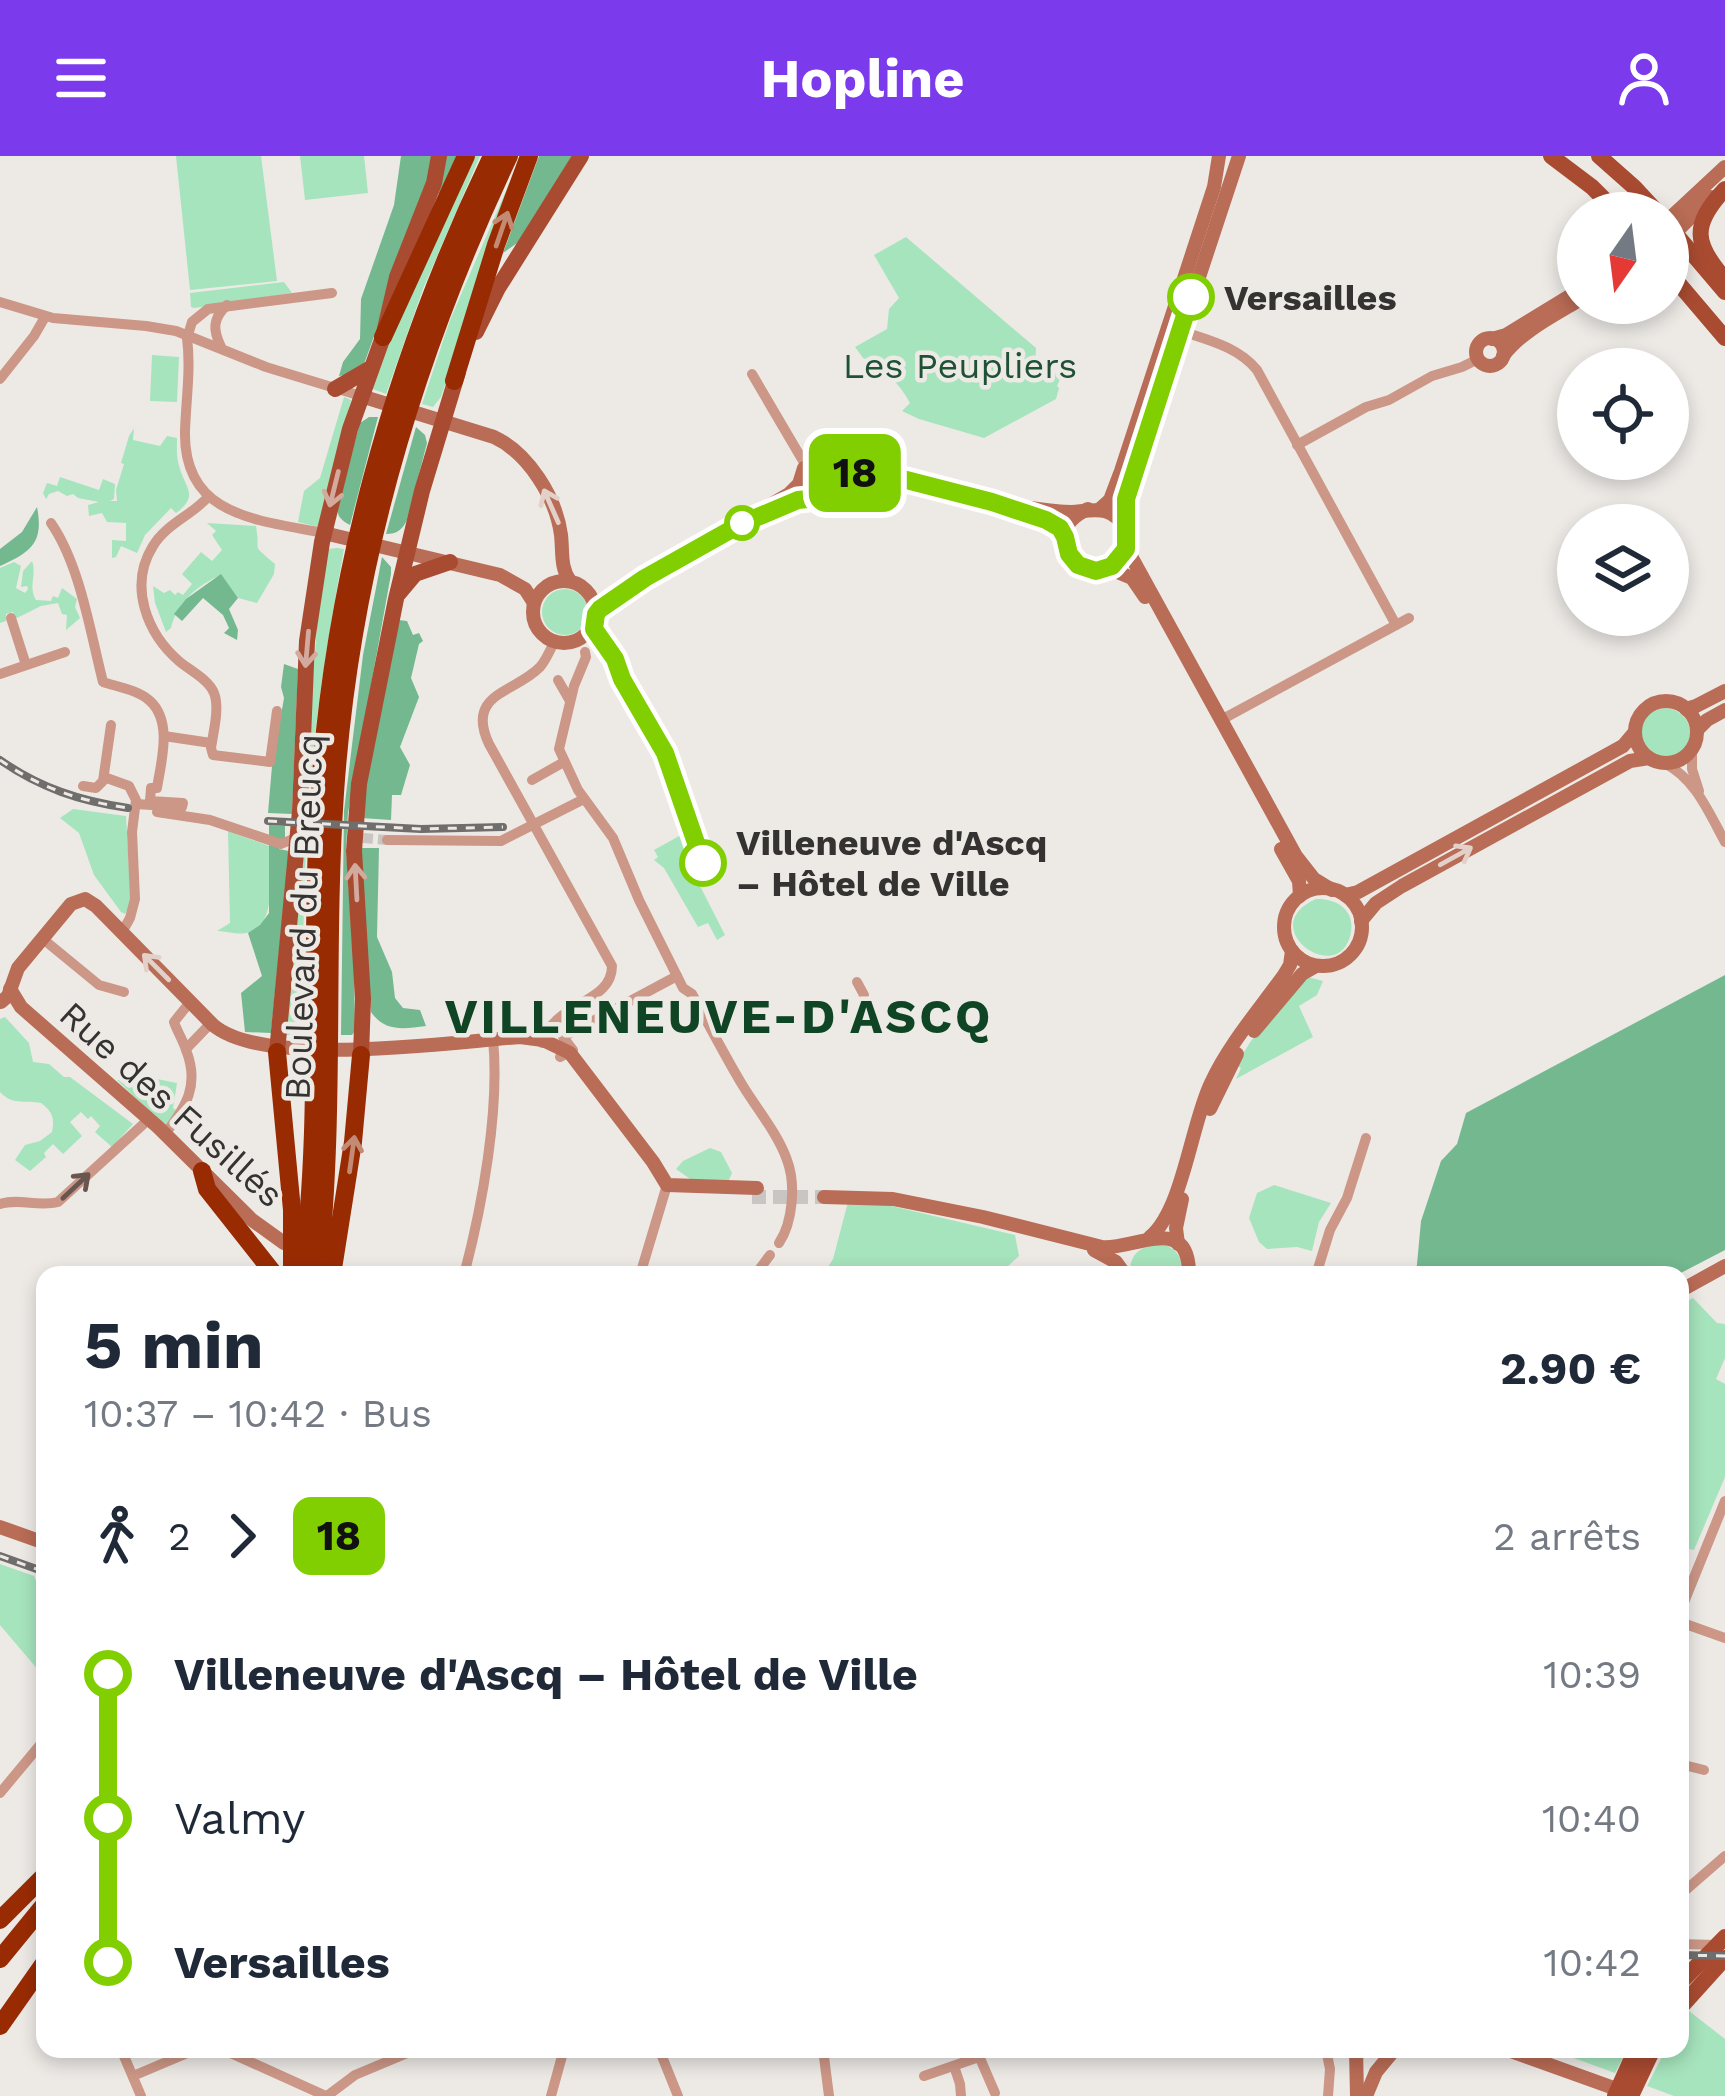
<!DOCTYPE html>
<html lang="fr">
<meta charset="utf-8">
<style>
:root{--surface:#fff;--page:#f6f6f7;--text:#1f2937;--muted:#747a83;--accent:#7c3aed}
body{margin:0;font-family:"Work Sans",sans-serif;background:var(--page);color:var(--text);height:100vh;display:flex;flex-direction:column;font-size:45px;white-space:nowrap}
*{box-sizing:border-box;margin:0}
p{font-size:39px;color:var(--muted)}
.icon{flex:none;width:66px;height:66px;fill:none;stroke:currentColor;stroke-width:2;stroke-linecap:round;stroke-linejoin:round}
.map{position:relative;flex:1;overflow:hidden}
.details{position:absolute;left:36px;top:1110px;width:1653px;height:792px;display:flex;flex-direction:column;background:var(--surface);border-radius:24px;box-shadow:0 6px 18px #0003}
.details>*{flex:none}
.badge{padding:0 24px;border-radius:18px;font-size:42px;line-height:78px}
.needle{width:78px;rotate:194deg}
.buttons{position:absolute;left:1557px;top:36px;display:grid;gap:24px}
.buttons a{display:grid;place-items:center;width:132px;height:132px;border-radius:50%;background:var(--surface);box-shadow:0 6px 18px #0003;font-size:60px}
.map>.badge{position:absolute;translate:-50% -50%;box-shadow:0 0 0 6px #fff}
.legs{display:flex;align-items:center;gap:18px;height:132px;padding:0 48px;font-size:39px}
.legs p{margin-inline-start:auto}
.overview{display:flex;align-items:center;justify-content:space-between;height:204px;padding:0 48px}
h1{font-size:66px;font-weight:700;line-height:90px}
ul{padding:0 48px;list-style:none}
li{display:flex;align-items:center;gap:42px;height:144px;font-size:45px}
li i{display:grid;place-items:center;width:18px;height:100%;margin:0 15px;background:currentColor}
li i::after{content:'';width:30px;height:30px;margin:-15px;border:9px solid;border-radius:50%;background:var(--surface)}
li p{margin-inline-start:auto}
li:first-child i{background:linear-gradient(#0000 50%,currentColor 0)}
li:last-child i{background:linear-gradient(currentColor 50%,#0000 0)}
header{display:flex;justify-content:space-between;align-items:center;height:156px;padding:0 48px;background:var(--accent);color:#fff;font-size:54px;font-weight:700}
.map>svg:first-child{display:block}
.green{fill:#a6e4bd}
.forest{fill:#74b88f}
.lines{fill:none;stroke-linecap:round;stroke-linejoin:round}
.street-tunnel{stroke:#c8c5c2;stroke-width:10;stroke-dasharray:10 5;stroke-linecap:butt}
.secondary-tunnel{stroke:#c8c5c2;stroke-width:14;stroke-dasharray:14 7;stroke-linecap:butt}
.street{stroke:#cc9787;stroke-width:10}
.secondary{stroke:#b96c56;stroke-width:14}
.primary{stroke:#a94b31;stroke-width:16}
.highway{stroke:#992b03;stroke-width:18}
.rail-casing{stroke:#706e6c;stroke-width:8}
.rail{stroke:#edeae6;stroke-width:3;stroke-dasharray:9;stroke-linecap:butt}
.oneway{stroke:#c38a74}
.oneway2{stroke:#d2aa9e}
.oneway3{stroke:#e3d1c9}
.oneway4{stroke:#695650}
.line-1-casing{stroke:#fff;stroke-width:27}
.line-1{stroke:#81cf00;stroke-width:18}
.stop-1-dot{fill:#fff;stroke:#81cf00;stroke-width:6}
.labels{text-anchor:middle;stroke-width:9;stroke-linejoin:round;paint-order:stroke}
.stop-label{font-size:36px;font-weight:bold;fill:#343332;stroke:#edeae6;text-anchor:start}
.park-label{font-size:36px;fill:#1e5135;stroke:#edeae6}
.street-label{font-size:36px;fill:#343332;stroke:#edeae6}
.district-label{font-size:48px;font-weight:bold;letter-spacing:3px;fill:#0f4524;stroke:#edeae6}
</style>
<header><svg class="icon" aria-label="menu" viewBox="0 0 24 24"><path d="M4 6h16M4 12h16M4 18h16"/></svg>Hopline<svg class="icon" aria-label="person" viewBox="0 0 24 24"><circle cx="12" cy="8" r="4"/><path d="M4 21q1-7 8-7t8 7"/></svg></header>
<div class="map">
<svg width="1725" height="1940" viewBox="0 0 1725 1940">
<rect width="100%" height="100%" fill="#edeae6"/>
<g class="green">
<polygon points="176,0 261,0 277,125 190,134"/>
<polygon points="300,0 364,0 368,37 305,44"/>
<polygon points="475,0 480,0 423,133 386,238 370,232 400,156"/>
<polygon points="521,0 441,241 433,251 422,248 450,164"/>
<path d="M906 81 1036 192 1035 211 1062 219 1057 230 1059 232 1056 243 984 282 919 263 902 255 910 247C900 228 882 210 863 202L855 191 887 173 889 153 899 142 874 99Z"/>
<polygon points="284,126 292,137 194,152 191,151 190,137"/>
<polygon points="152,199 179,201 177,246 150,245"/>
<polygon points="344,241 351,244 318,371 298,366 304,335 320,322"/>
<path d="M134 272 133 284 160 290 167 280 177 282C177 292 176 302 180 313 186 333 199 340 176 357L171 352 145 379 137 397 121 390 116 401 112 402V384L126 385V367L107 366 102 357 89 360 88 349 99 346 78 342 73 338 67 340 58 335 49 338 46 343 43 337 47 327 57 330 60 321 99 334 103 323 115 328 114 343 110 345H117L116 334 124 308 121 307 129 280Z"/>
<path d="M207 367 256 370C261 399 250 386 275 408L274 418 257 447 238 442 221 419C198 429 177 446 171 472L166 476 155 447 153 430 164 437 170 434 175 439 178 436 183 439 192 428 182 418 201 396 212 405 222 394 212 379 216 375Z"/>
<path d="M337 392 344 393C330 472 316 551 310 631 303 713 303 797 303 879H285L317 470 328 393Z"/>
<path d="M32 405C37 419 28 430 36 444L51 445 53 440 58 442 62 432 77 443 75 451 80 462 66 474 67 459 62 458 58 447 41 450 15 463 13 456 6 458V465L0 467V412L14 406 21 410 16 432 25 437 28 433 27 430 21 431 23 415Z"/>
<circle cx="565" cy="456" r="23"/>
<circle cx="1665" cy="577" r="25"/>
<polygon points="73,653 126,660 131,747 125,758 121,756 94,719 79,677 60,662"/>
<path d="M228 675 269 690C269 715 279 771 246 777 238 779 225 775 217 775L230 767Z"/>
<polygon points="681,679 699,728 725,779 717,784 708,767 698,771 664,712 654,704 658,701 654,694"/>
<path d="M1316 743C1335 742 1355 753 1351 776 1341 834 1252 771 1316 743Z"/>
<polygon points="1304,820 1323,825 1317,839 1299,850 1313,881 1236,923 1241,912 1236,909 1251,885"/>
<path d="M5 861 29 887 33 906 49 908 64 921H70L133 968 112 991 95 976 100 970 91 960 88 963 81 956 70 966 82 980 63 998 53 988 44 997 46 1001 30 1015 15 1004 25 989 40 985 52 976C55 962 52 955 41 947 25 944 13 950 0 936V863Z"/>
<polygon points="137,919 177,927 173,952 178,955 166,971 117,924 130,924"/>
<polygon points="710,992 721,996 732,1017 728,1026 693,1025 676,1013 683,1005"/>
<polygon points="1274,1029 1331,1047 1319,1066 1312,1095 1297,1091 1267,1093 1259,1086 1249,1062 1257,1037"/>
<polygon points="848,1046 883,1048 1015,1079 1019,1100 998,1119 823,1119 833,1103"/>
<path d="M1161 1087C1178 1094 1182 1100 1183 1119H1130C1129 1096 1141 1091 1161 1087Z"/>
<polygon points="1693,1142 1717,1167 1725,1168 1725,1202 1716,1223 1725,1228 1725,1321 1694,1394 1680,1391 1680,1148"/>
<polygon points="0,1408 34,1420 36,1425 45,1428 45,1522 0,1469"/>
<polygon points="1689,1855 1725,1883 1725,1940 1674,1940 1647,1930 1666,1893 1680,1893 1680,1870"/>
<polygon points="1549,1893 1627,1893 1615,1917"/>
</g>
<g class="forest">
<polygon points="401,0 458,0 440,38 427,34 364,208 352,218 339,220 343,206 360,183 361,143 394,49"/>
<polygon points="539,0 573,0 523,83 503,97"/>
<path d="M369 261H378L350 369C338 363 336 358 338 345L360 267Z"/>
<path d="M416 271 425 279 427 287 407 364C402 374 397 378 386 378Z"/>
<path d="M37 351C44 387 31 396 0 410V393L22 376Z"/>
<polygon points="382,401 391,411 391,418 348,657 346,693 354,813 355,875 352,879 341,879 344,655 363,499"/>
<polygon points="221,418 238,442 229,453 238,474 237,484 224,477 229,472 223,459 203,442 182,465 174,458 186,443"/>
<polygon points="399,464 407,465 413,479 419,477 423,485 419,488 411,522 419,541 400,591 410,609 401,639 392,639 391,664 361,662 371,588"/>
<polygon points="284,508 298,513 292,658 268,657 272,610 284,542 281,531"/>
<polygon points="269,669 285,670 285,682 280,684 279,693 289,695 271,877 245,876 241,837 262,820 248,777 260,769 269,757"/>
<path d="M360 692H379L377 781 392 816 395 842 403 852 420 854 426 870C403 873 385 876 371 856Z"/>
<polygon points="1725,819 1725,1094 1677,1119 1416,1119 1421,1065 1441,1005 1457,988 1466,957"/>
</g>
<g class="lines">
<polyline class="street-tunnel" points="363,682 387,684"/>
<polyline class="secondary-tunnel" points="752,1041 824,1041"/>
<g class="street">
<polyline points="0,146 53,162 146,170 176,175 266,211 361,240"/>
<path d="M1178 174C1207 184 1237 190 1257 214L1396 469"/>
<path d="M221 191C213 174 212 163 227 149"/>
<polyline points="752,218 806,310"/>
<polyline points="0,223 34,180 45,161"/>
<polyline points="1297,289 1366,251 1389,244 1432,220 1462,211 1478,203"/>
<path d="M208 341C191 360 166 368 153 390 128 430 147 478 180 506 191 515 209 524 214 537 220 552 213 577 211 592L213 599 270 606 277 555"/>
<path d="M51 367C80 409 90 475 103 526 118 531 138 534 150 545 173 566 161 606 157 632H151L150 645 183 647 182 651 136 648"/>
<path d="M324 377C258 364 183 361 185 275 186 244 191 213 187 182L192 166 208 153 332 137"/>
<polyline points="11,462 26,509"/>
<path d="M585 496 586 501 574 530 559 593 578 634 613 682 639 744 683 832 692 838C709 869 725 900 743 930 757 953 778 978 787 1004 796 1028 793 1066 779 1087"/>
<polyline points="0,518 65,496"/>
<polyline points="558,524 570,545"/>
<polyline points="1221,564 1409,462"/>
<polyline points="164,580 211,587"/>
<polyline points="1692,593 1692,613 1699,635"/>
<path d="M1664 607C1695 622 1709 657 1725 686"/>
<polyline points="104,621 129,630 136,644 132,676 135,743 130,762 121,778"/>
<polyline points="532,624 564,606"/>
<polyline points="83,630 96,632 103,625 111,569"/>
<polyline points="157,656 210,664 281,688 300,680"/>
<polyline points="387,684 501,685 584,643"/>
<polyline points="43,783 99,829 124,836"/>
<polyline points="857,826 864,839"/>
<path d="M542 887C555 845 612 848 612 810L489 588C465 537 515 537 540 511 546 504 550 495 554 486"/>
<polyline points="186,893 211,867"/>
<polyline points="560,901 573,894 563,881 677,820"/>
<path d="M165 978C186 951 200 929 186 894 183 884 177 875 174 866L190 846"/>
<path d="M0 1048C19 1042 38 1051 58 1046L149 963"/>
<polyline points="675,1116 679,1119"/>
<path d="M464 1119C482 1051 500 954 493 883"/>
<polyline points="640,1119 667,1029"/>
<polyline points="755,1119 770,1099"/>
<polyline points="1316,1119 1330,1074 1347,1042 1366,982"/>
<polyline points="1680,1456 1725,1345"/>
<polyline points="1680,1466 1725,1482"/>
<polyline points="1680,1608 1704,1614"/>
<polyline points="0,1637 45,1583"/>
<polyline points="1680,1739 1725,1700"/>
<polyline points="1680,1788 1716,1789"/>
<polyline points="121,1893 141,1940"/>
<polyline points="209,1893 226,1895 326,1940"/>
<polyline points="659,1893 678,1940"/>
<polyline points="823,1893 829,1940"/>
<polyline points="976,1893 995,1937"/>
<polyline points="1326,1893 1330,1913 1328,1940"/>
<polyline points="954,1910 960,1928 961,1940"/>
<polyline points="133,1920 197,1893"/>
<polyline points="924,1920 979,1901"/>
<polyline points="327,1940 355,1919 417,1893"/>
<polyline points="551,1940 564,1893"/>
</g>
<g class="secondary">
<polyline points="1668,64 1725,11"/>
<polyline points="1668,84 1711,41"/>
<circle cx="1490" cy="196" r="14"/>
<polyline points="1492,183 1506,179 1578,135"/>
<path d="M1503 200C1521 176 1551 161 1576 146"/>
<path d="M361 240 494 281C528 297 556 341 561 379 563 396 560 411 570 425"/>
<polyline points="779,352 805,342 828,341 846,320 864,316"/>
<path d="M1031 352C1045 354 1059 356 1072 356 1096 354 1111 349 1125 372"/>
<path d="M1088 353C1025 381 1105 449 1125 394 1131 380 1124 355 1128 336L1239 0"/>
<polyline points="1100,353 1110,344 1121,315 1214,31 1219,0"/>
<polyline points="324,377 500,419 525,433 534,447"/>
<polyline points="1128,390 1132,402 1296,700 1314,723 1332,734"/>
<polyline points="1108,412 1132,422 1145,441"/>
<circle cx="564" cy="456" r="31"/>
<polyline points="596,458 605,449 645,422 789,338 799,328 804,312 818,304 836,310 868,312 992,346 1054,367 1065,381"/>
<circle cx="1666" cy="576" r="31"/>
<polyline points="1686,553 1696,550 1725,535"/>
<polyline points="1697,574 1707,564 1725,554"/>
<polyline points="1281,693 1299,725 1300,740"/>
<circle cx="1323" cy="771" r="39"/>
<polyline points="1345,739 1358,736 1623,590 1634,577"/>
<polyline points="1361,765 1376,747 1402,730 1630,605 1649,602"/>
<polyline points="10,833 21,851 158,971 252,1064 284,1087"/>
<path d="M1 846 8 840 18 812 71 748 85 743 96 750 213 869C265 913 450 886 520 881L543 884 570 897 653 1006 667 1029 757 1032"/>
<polyline points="1254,875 1302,818 1316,810"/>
<polyline points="1210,953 1237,898"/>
<path d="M824 1041 893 1043 983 1061 1102 1091C1134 1094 1190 1056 1189 1119"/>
<path d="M1150 1081C1183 1054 1191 968 1211 927 1229 888 1259 854 1284 819L1290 809 1292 795"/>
<polyline points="1178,1088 1176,1072 1182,1043"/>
<polyline points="1094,1094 1116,1106 1124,1117"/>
<polyline points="1680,1135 1725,1110"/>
<polyline points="0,1371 45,1387"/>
<polyline points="1356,1893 1357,1940"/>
<polyline points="1505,1893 1625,1936"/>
<polyline points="1366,1940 1376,1916 1395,1893"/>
</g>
<g class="primary">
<polyline points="1551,0 1592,31 1618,57"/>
<polyline points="1599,0 1634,31 1658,57"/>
<path d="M1725 33C1691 69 1694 88 1725 123"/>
<polyline points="1668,69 1725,136"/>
<polyline points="1668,115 1725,182"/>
<polyline points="476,176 498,132 581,0"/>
<polyline points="335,233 371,212"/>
<polyline points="399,437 415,418 450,406"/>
<polyline points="277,896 300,655 307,485 322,386 350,273 383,181 397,121 434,27 439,0"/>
<polyline points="361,899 363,843 354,695 359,628 396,443 422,335 458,216"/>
<polyline points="1680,1827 1725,1781"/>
<polyline points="1680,1852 1725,1802"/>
<polyline points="1615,1940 1636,1893"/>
<polyline points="1631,1940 1653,1893"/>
</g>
<g class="highway">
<polyline points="383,181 466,0"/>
<polyline points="454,225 496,89 529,0"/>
<polyline points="277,896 292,1054 292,1119"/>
<polyline points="202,1015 207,1033 275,1119"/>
<path d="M302 1119C322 968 310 816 318 665 329 435 392 207 492 0"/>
<path d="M318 1119C336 959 324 798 335 637 350 416 414 200 509 0"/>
<polyline points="332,1119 353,986 361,899"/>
<polyline points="0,1764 45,1719"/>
<polyline points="0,1803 45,1748"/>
<polyline points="0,1870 45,1806"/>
</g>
<defs>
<g id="rail">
<path d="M0 604C40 632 80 645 128 652"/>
<polyline points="268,665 421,673 503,671"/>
<polyline points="0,1400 45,1416"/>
<polyline points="1680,1799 1725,1800"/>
</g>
</defs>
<use href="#rail" class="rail-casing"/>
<use href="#rail" class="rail"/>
</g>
<defs><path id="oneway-shaft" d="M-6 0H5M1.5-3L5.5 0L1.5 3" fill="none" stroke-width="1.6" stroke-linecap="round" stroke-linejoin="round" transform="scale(3)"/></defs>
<g class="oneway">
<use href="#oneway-shaft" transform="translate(502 73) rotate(-71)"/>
<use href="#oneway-shaft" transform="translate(352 998) rotate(-82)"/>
</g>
<g class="oneway2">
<use href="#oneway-shaft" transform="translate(334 333) rotate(104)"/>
<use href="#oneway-shaft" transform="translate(307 493) rotate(95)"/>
<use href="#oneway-shaft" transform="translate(356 726) rotate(-93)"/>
</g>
<g class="oneway3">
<use href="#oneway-shaft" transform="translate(551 350) rotate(-114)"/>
<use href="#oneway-shaft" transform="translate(1456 700) rotate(-29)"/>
<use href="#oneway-shaft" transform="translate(156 811) rotate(-135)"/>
</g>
<use class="oneway4" href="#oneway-shaft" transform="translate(76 1030) rotate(-43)"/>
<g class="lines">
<defs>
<polyline id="line-1" points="703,707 665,597 622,523 615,503 594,473 596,458 600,453 645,422 741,368 798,344 828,341 835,335 841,324 856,316 887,319 992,346 1046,364 1060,372 1065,381 1069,398 1078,409 1096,415 1112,410 1126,393 1126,343 1191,141"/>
</defs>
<use href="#line-1" class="line-1-casing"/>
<use href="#line-1" class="line-1"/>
</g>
<g class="stop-1-dot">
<circle cx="1191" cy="141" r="21"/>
<circle cx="742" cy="367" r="15"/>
<circle cx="703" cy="707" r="21"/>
</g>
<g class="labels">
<g class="stop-label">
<text x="1224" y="154">Versailles</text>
<text x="736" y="699">Villeneuve d'Ascq<tspan x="736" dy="41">– Hôtel de Ville</tspan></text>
</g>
<g class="park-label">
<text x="960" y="222">Les Peupliers</text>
</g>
<g class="street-label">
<text transform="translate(303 761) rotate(-88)" y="13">Boulevard du Breucq</text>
<text transform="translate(172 948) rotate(42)" y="13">Rue des Fusillés</text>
</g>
<g class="district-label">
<text x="719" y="877">VILLENEUVE-D'ASCQ</text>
</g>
</g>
</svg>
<div class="buttons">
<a><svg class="needle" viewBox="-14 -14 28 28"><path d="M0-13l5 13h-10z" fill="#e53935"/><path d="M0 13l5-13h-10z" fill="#747a83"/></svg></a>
<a><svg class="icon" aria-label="locate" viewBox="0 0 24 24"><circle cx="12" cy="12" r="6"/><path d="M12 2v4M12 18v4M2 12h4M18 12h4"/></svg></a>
<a><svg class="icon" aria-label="layers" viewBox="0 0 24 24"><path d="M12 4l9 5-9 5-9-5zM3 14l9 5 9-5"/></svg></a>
</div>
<b class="badge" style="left:855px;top:317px;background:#81cf00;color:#111">18</b>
<section class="details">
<div class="overview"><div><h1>5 min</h1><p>10:37 – 10:42 · Bus</p></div><b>2.90 €</b></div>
<div class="legs"><svg class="icon" aria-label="walk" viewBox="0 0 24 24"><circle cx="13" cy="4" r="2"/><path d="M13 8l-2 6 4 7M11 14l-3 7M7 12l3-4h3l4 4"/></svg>2<svg class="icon" aria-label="forward" viewBox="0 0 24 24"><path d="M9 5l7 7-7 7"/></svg><b class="badge" style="background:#81cf00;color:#111">18</b><p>2 arrêts</p></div>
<ul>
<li><i style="color:#81cf00"></i><b>Villeneuve d'Ascq – Hôtel de Ville</b><p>10:39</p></li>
<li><i style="color:#81cf00"></i><span>Valmy</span><p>10:40</p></li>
<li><i style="color:#81cf00"></i><b>Versailles</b><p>10:42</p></li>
</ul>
</section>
</div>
